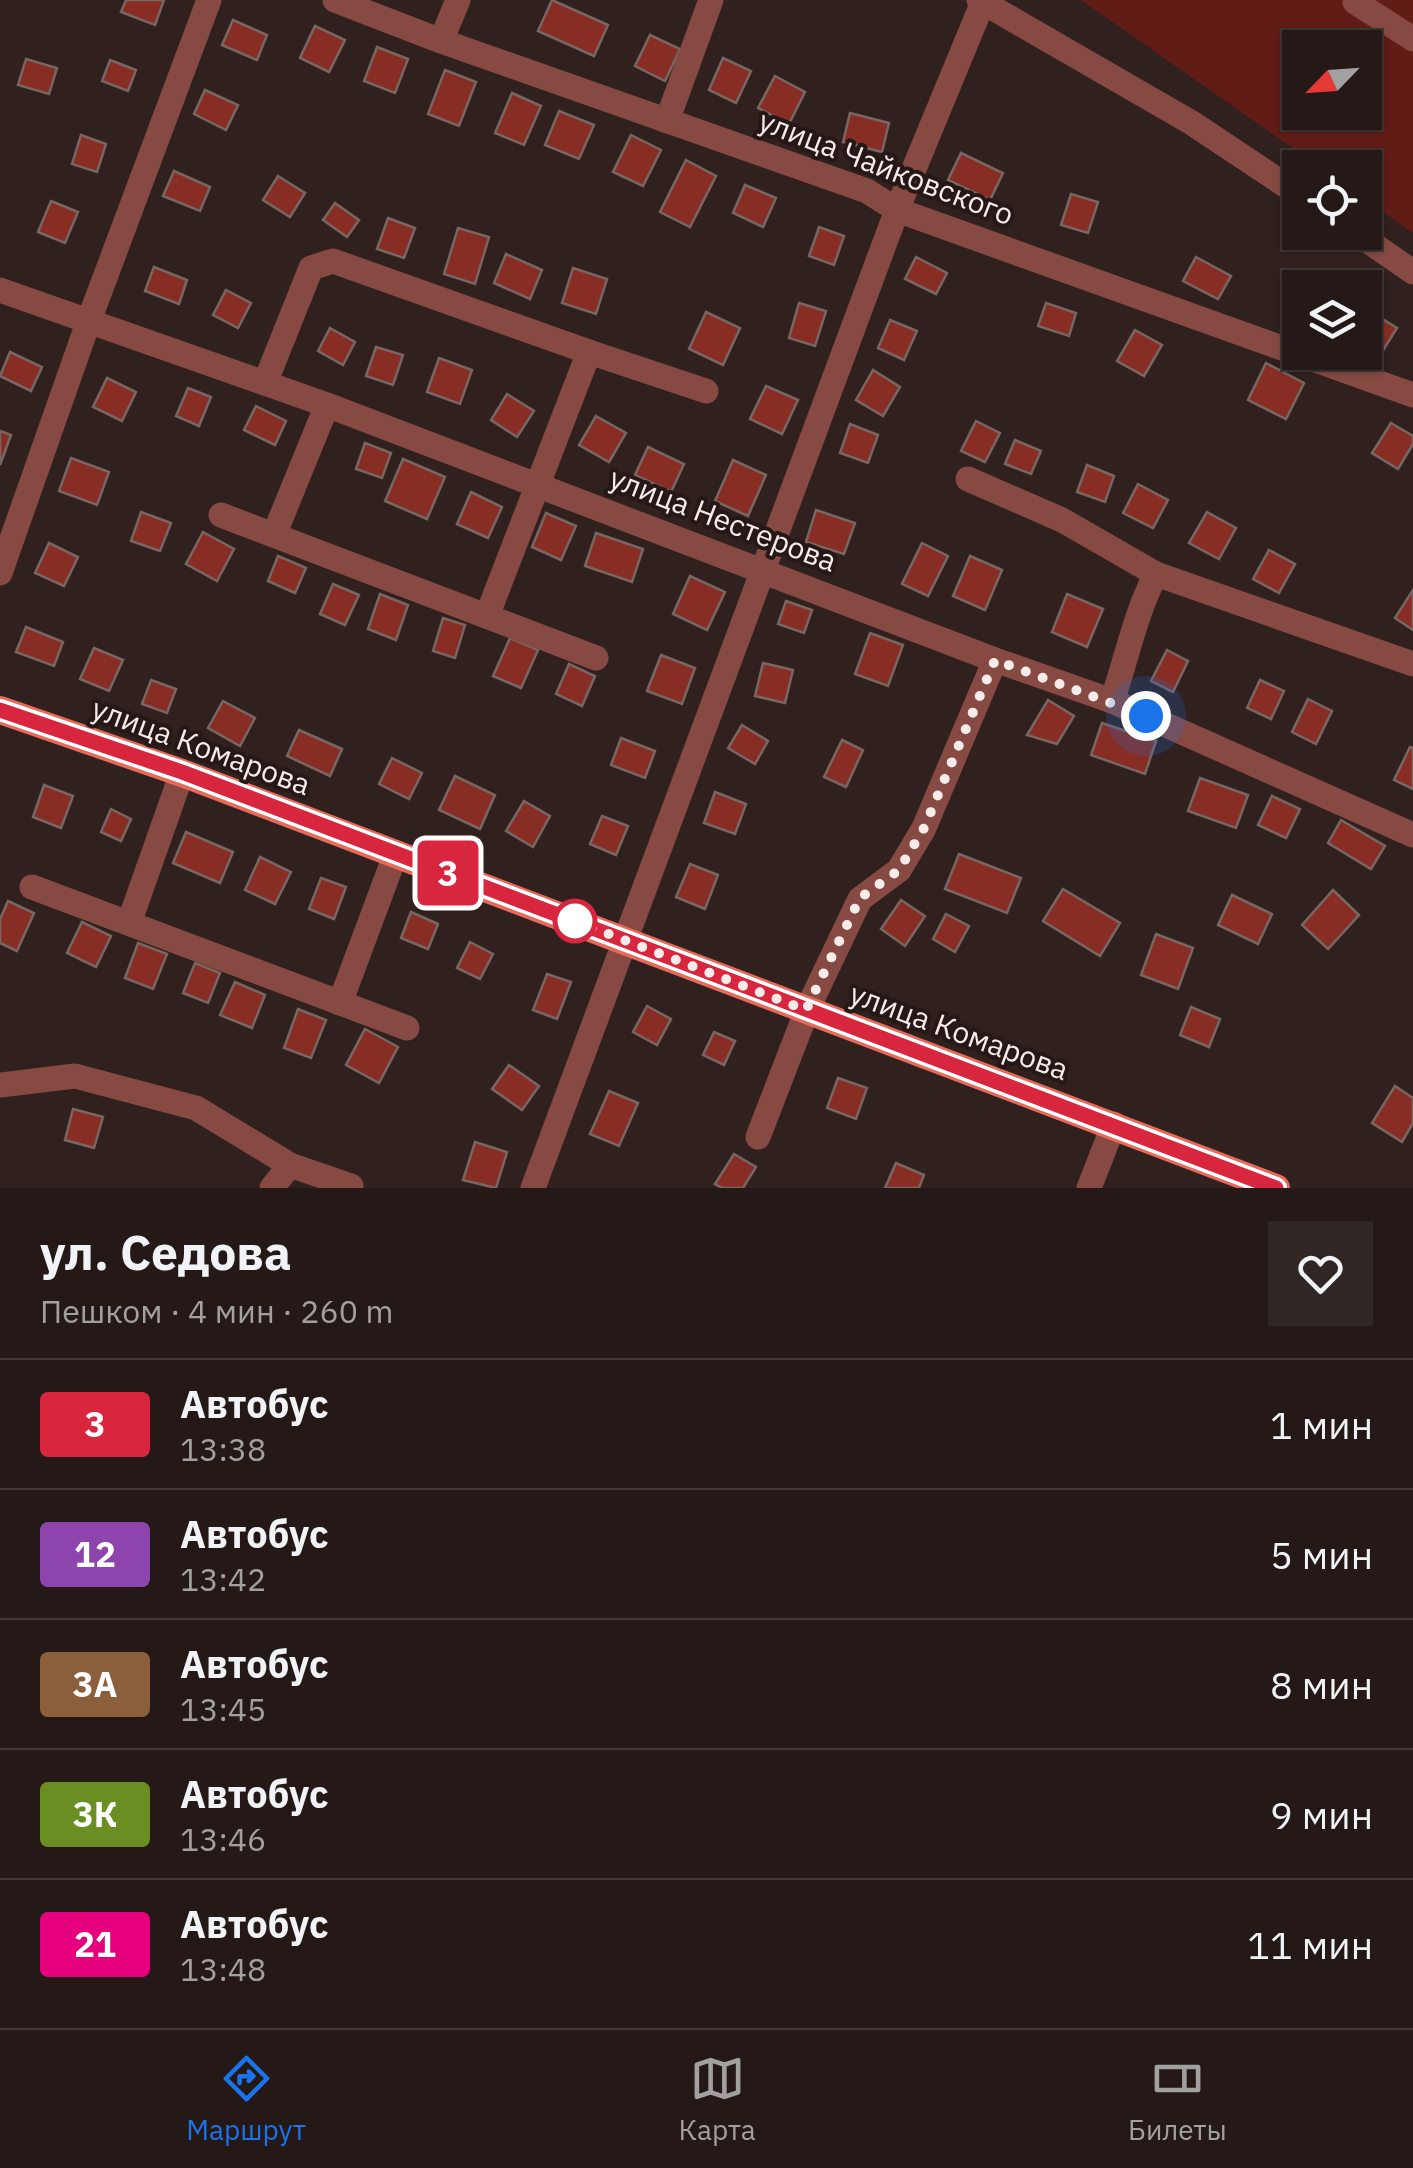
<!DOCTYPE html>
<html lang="ru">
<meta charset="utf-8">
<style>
:root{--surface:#241917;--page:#302624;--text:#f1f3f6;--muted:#a3a0a1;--line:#413836;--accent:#1a73e8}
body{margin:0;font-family:"IBM Plex Sans",sans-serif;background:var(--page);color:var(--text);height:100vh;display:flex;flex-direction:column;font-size:38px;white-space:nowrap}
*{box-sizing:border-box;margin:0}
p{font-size:32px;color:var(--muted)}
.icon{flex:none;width:55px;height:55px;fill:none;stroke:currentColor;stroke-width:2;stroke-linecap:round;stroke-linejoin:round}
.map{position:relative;height:1188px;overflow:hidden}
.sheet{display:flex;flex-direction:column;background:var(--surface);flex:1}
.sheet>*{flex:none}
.badge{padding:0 20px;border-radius:8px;font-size:35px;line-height:65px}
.needle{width:65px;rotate:245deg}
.buttons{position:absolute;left:1282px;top:30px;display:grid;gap:20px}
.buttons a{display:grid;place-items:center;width:100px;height:100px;border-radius:0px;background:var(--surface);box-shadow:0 2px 8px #0004,0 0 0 2px var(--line);font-size:50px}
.you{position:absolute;width:50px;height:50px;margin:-25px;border:8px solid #fff;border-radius:50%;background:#1a73e8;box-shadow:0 0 0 15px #1a73e833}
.map>.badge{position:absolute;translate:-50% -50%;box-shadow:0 0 0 5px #fff}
.round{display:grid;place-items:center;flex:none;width:105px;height:105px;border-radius:0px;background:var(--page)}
.head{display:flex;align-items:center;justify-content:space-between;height:170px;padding:0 40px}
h1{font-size:48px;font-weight:800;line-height:75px}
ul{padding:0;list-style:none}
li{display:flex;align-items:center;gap:30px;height:130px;padding:0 40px;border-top:2px solid var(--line)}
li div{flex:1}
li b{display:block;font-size:38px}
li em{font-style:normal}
li .badge{min-width:110px;font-weight:700;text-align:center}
.tab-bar{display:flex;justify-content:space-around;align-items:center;height:140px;border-top:2px solid var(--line);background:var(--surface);font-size:28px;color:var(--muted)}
.tab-bar a{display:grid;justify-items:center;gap:5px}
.tab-bar .selected{color:var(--accent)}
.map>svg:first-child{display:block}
.green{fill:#611c16;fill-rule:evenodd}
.building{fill:#882d24;stroke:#786663;stroke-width:2.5}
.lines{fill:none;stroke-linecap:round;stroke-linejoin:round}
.minor{stroke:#864a42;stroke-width:25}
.primary{stroke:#e6695a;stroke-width:28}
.line-casing{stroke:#fff;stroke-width:22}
.line{stroke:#d7263d;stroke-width:15}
.walk{stroke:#f7ecea;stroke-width:10;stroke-dasharray:0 18}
.stop-dot{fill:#fff;stroke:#d7263d;stroke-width:5}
.labels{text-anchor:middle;stroke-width:8;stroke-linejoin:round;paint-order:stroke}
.street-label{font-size:30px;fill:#f7ecea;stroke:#261816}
</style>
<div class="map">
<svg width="1413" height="1188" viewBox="0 0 1413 1188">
<rect width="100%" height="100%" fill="#30211f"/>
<path class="green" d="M1081 0H1413V233L1365 199V168L1320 167ZM1300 48H1365V112H1300Z"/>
<g class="building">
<polygon points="126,0 164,0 155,25 121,12"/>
<polygon points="552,0 608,25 594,56 538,31"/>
<polygon points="233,20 267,35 257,60 222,45"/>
<polygon points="315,26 345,40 329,72 300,58"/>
<polygon points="650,35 680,49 665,81 635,66"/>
<polygon points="377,47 408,59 395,93 364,81"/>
<polygon points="723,58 751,71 736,103 709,90"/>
<polygon points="26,59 57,68 49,94 18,85"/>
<polygon points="110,60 136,70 128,91 102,81"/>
<polygon points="445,70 476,82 459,126 428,114"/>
<polygon points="775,76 805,92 789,124 758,108"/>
<polygon points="205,90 238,105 226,130 194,114"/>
<polygon points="512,93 541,106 524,145 495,133"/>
<polygon points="559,111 594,125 579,159 545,145"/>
<polygon points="850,113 889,123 882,152 843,142"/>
<polygon points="81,135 106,144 97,172 72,164"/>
<polygon points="631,135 661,150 643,186 613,172"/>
<polygon points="961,153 1003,173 990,200 948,180"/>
<polygon points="686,160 716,176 690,227 660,212"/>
<polygon points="174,171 210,187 200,211 163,196"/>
<polygon points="278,176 305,193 290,217 263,200"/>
<polygon points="745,185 776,198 763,227 733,213"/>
<polygon points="1071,194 1098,202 1088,233 1061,225"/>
<polygon points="51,201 78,212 65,243 38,232"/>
<polygon points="335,203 359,220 347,237 323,220"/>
<polygon points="388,218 415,228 404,258 377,249"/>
<polygon points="819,227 844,236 834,265 809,256"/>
<polygon points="458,228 489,237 475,284 444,274"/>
<polygon points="506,254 542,270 530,299 494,283"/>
<polygon points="916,257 947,273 936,294 905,279"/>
<polygon points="1196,257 1231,276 1218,299 1183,281"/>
<polygon points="154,267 187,280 179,304 145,291"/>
<polygon points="573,268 607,279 596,314 562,303"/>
<polygon points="226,290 251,303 238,328 213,315"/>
<polygon points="799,303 826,311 815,346 789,338"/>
<polygon points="1046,303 1076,313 1069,336 1038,326"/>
<polygon points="1366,309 1397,328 1379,357 1365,348"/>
<polygon points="706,312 740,328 723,365 689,349"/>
<polygon points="890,320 917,331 904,360 878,348"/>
<polygon points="330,328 355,342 343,365 318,351"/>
<polygon points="1135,330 1162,345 1144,376 1117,361"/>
<polygon points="376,347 403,355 393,385 366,376"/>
<polygon points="10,352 42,367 31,391 0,376"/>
<polygon points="439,358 472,370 460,404 427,392"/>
<polygon points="1266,363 1304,383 1286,419 1248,400"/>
<polygon points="873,370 900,387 883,416 856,400"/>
<polygon points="107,378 136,392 122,421 93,407"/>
<polygon points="766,386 798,400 782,434 750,419"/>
<polygon points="188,388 211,397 199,426 176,416"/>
<polygon points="507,394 534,411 517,437 491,420"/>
<polygon points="256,406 286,421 275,445 244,430"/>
<polygon points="596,416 626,433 609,462 579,445"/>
<polygon points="976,421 1000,433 985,462 961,451"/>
<polygon points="1391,423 1413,436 1413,444 1398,469 1372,453"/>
<polygon points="850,424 878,435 868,463 840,453"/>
<polygon points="0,431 11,435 0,465"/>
<polygon points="1015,440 1041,451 1031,474 1005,464"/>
<polygon points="365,443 391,453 382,478 356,469"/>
<polygon points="648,447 684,464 671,492 635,475"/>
<polygon points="71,458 109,472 97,505 59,491"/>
<polygon points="403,459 445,477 427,519 385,501"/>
<polygon points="733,460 766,475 748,516 715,501"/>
<polygon points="1087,465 1114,476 1105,502 1077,492"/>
<polygon points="1138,484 1168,500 1153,528 1123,513"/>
<polygon points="471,492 502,507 488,538 457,524"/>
<polygon points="816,510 855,523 844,554 806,542"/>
<polygon points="141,512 171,523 160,551 131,541"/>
<polygon points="1207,512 1236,528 1219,559 1189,543"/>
<polygon points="546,513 576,526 561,560 532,547"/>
<polygon points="203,532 234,549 217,581 186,564"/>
<polygon points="596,533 643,549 632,582 585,566"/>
<polygon points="49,543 78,557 64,586 35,573"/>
<polygon points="922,543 948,556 928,596 902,584"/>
<polygon points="1269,550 1295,564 1279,593 1253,579"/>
<polygon points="278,556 306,568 295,593 268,581"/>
<polygon points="970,556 1002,570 985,610 953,596"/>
<polygon points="690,576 725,592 707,630 673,614"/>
<polygon points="333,584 359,595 345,625 320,614"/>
<polygon points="1413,590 1413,630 1395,618"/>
<polygon points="380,594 408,605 396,640 368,629"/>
<polygon points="1067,594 1103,609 1087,647 1052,632"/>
<polygon points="786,601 812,610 804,633 778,624"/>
<polygon points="443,618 465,625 455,658 433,651"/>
<polygon points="26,627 63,642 54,666 16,652"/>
<polygon points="870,633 903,645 888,686 855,674"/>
<polygon points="510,638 538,650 521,688 493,676"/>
<polygon points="94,648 123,660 109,691 80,679"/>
<polygon points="1167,650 1188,661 1173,692 1151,681"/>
<polygon points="661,655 695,668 682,704 647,691"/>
<polygon points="763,663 793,670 785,703 755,696"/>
<polygon points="569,664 595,676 582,706 556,694"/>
<polygon points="151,680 176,689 167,713 142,704"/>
<polygon points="1260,680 1284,691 1271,719 1247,708"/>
<polygon points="1308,699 1332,711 1316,744 1292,732"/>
<polygon points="1048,700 1074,716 1057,744 1027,735"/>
<polygon points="223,701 255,718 240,746 208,728"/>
<polygon points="1102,723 1156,741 1145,774 1091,755"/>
<polygon points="742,725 768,741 755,764 728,748"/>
<polygon points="299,730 342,749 330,776 287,756"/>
<polygon points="621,738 655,751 645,778 611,765"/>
<polygon points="842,740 863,750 846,787 824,777"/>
<polygon points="1410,747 1413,748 1413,789 1394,780"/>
<polygon points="392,758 422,773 409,799 379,784"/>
<polygon points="455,776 495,795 480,829 439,810"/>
<polygon points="1200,778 1248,795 1236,828 1188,811"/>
<polygon points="44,785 73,796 61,828 33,817"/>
<polygon points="715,792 746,804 735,834 704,823"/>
<polygon points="1272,796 1300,809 1286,838 1258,825"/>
<polygon points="524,801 550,816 533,847 506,831"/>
<polygon points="111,809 131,819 121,841 101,832"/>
<polygon points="602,816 628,826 616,855 590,844"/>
<polygon points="1341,820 1385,846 1371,869 1328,843"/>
<polygon points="186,832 233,852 220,883 173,863"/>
<polygon points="959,854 1021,878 1007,913 945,889"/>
<polygon points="260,857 291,872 275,904 245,890"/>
<polygon points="690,864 718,875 705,909 676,897"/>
<polygon points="321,878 346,887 334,919 309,909"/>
<polygon points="1063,889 1120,923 1100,956 1043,921"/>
<polygon points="1333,890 1359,915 1328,949 1302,925"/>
<polygon points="1232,895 1272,914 1258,944 1218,925"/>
<polygon points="901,900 925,916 905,946 881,929"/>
<polygon points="8,901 34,913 17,951 0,943 0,919"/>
<polygon points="411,912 438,924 428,949 401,938"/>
<polygon points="946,914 969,926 955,952 933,939"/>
<polygon points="82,922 111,936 96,967 67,953"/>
<polygon points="1156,934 1193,948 1178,989 1141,975"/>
<polygon points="470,942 493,954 480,979 457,968"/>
<polygon points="138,943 167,954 153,989 125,978"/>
<polygon points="195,963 220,973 208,1003 183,993"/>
<polygon points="547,974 571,982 557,1019 533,1010"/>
<polygon points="235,982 265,995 252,1028 220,1015"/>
<polygon points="647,1006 671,1019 657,1045 633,1032"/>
<polygon points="1191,1007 1220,1019 1209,1047 1180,1035"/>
<polygon points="298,1009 326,1020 311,1058 284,1048"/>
<polygon points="365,1029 398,1047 379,1083 346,1065"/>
<polygon points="714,1032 735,1041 724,1065 703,1055"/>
<polygon points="509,1065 539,1086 522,1110 492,1089"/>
<polygon points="838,1078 867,1088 856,1119 827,1108"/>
<polygon points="1395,1086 1413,1098 1413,1123 1402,1142 1372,1123"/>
<polygon points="609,1091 638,1103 619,1146 590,1134"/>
<polygon points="73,1109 103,1117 94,1148 65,1140"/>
<polygon points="475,1142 507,1152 496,1188 463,1180"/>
<polygon points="734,1154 756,1167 743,1188 722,1188 715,1184"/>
<polygon points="896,1163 924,1175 919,1188 885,1188"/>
</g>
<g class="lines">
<g class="minor">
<polyline points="335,0 441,41 867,191 897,210 1413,395"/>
<polyline points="979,0 1192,123 1300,195"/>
<polyline points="1355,2 1413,39"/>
<polyline points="441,41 458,0"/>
<polyline points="667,121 711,0"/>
<polyline points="1355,232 1413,272"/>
<polyline points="0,290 327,405 995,660 1112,701 1413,835"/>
<polyline points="589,352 706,391"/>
<polyline points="265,383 311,268 333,261 589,352 487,616"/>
<polyline points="968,479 1062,520 1156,574 1413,664"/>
<polyline points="221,515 596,658"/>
<polyline points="274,535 327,405"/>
<polyline points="0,573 88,323 209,0"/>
<path d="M1112 701C1127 658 1135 614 1156 574"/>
<polyline points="32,887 407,1028"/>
<polyline points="129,923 182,773"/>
<polyline points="340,1003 396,853"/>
<polyline points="0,1085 75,1076 196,1108 290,1165 351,1186"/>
<polyline points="758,1137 807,1010 860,899 899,870 924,828 995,660"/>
<polyline points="272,1188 290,1165"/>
<polyline points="533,1188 897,210 983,2"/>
<polyline points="1089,1188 1114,1124"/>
</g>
<polyline class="primary" points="0,710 182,773 1276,1188"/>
</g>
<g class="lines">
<defs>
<polyline id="line" points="0,710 182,772 1276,1188"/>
</defs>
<use href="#line" class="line-casing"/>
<use href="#line" class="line"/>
<polyline class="walk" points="575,921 806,1010 860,898 899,870 924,828 995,660 1146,716"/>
</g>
<circle class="stop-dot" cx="575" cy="921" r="20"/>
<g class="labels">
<g class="street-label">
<text transform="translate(886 168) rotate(21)" y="10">улица Чайковского</text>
<text transform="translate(723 520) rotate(21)" y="10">улица Нестерова</text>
<text transform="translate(201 747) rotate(20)" y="10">улица Комарова</text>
<text transform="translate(959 1032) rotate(20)" y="10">улица Комарова</text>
</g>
</g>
</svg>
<div class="buttons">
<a><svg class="needle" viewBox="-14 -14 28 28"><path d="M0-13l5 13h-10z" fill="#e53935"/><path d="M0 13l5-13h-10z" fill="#a3a0a1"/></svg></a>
<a><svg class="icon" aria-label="locate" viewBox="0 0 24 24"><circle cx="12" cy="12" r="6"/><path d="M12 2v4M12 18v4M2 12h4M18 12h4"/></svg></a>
<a><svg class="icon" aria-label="layers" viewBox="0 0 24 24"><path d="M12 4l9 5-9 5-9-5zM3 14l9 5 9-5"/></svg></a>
</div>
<div class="you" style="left:1146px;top:716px"></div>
<b class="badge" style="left:448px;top:873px;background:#d7263d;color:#fff">3</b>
</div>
<section class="sheet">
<div class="head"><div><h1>ул. Седова</h1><p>Пешком · 4 мин · 260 m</p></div><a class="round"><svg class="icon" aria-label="heart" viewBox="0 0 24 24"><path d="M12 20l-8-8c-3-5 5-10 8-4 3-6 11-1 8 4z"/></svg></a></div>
<ul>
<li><span class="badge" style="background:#d7263d;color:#fff">3</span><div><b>Автобус</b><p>13:38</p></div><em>1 мин</em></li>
<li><span class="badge" style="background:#8e44ad;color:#fff">12</span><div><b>Автобус</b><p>13:42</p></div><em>5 мин</em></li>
<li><span class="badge" style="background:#8b5e3c;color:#fff">3А</span><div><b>Автобус</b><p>13:45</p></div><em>8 мин</em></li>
<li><span class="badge" style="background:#6b8e23;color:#fff">3К</span><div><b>Автобус</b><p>13:46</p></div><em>9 мин</em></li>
<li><span class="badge" style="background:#e6007e;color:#fff">21</span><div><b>Автобус</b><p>13:48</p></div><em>11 мин</em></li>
</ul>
</section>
<nav class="tab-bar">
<a class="selected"><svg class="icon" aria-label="directions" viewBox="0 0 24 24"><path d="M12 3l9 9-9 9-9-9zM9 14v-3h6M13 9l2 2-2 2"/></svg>Маршрут</a>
<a><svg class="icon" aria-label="map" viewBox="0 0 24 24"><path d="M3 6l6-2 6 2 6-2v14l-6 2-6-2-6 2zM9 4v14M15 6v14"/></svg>Карта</a>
<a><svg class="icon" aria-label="tickets" viewBox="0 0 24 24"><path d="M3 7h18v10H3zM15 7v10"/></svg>Билеты</a>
</nav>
